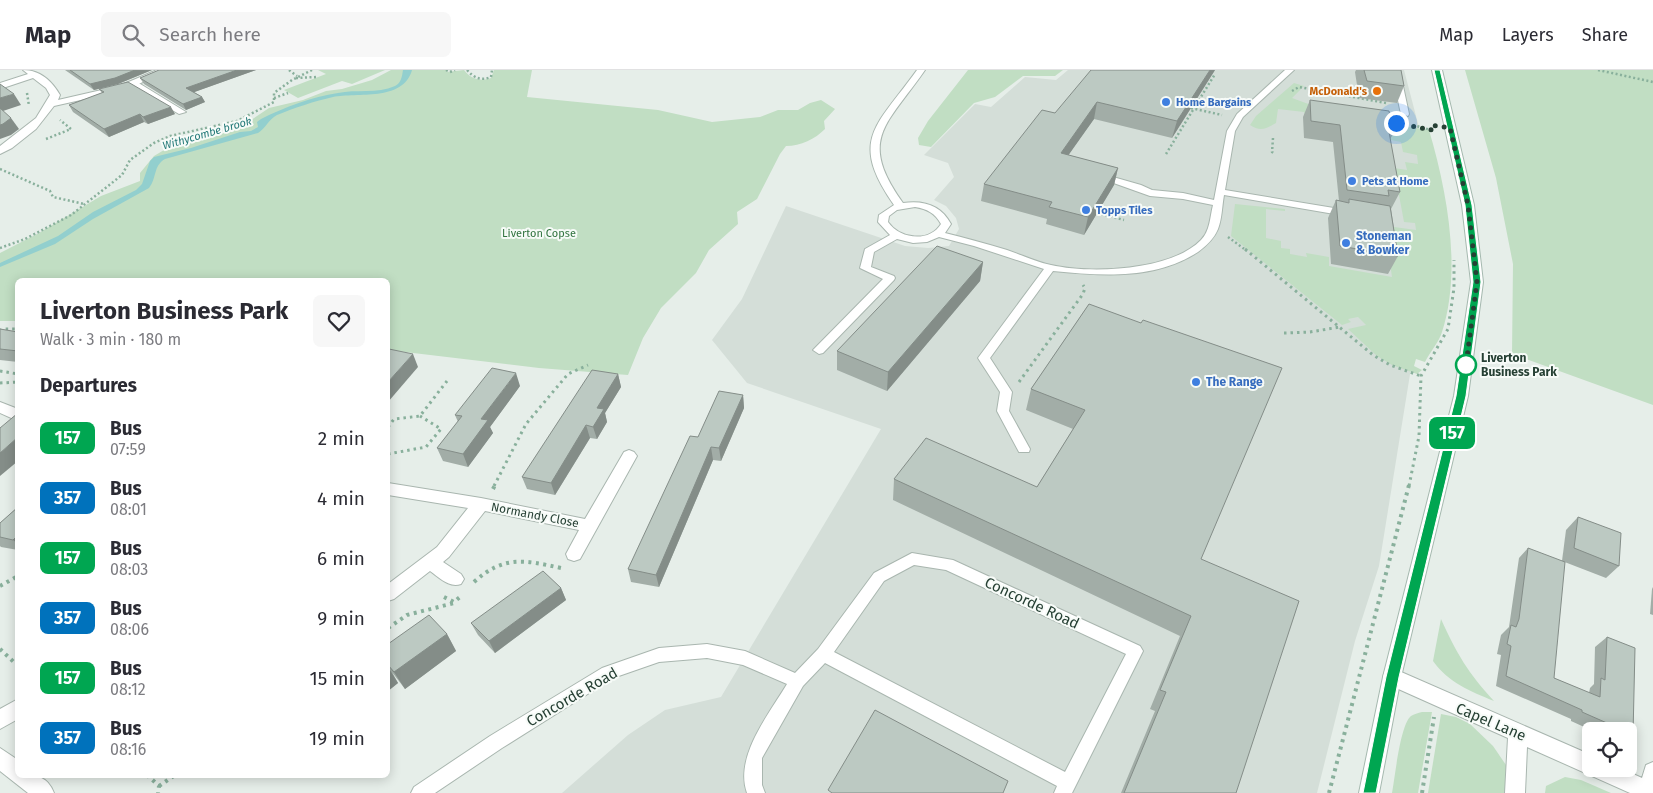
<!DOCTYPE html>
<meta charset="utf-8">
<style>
:root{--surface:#fff;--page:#f7f7f7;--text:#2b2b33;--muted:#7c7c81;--line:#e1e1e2}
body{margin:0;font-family:"Fira Sans",sans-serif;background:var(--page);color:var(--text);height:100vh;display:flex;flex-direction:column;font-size:19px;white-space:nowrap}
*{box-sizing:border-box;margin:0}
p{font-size:16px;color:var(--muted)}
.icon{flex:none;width:28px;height:28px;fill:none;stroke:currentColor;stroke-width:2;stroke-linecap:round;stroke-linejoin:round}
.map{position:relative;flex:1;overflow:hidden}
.panel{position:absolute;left:15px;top:208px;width:375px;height:500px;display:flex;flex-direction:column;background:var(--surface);border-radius:8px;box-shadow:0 2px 12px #0003}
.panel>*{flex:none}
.badge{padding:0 10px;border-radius:8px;font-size:18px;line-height:32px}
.tools{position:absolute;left:1582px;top:652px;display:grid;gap:10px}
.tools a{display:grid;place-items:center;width:55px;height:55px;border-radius:8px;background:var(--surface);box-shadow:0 2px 12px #0003;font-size:25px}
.you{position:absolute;width:25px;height:25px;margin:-12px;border:4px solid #fff;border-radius:50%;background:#1a73e8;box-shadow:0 0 0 8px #1a73e833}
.map>.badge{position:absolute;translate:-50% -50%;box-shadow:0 0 0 2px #fff}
h2{padding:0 25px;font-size:19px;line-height:45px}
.round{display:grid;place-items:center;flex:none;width:52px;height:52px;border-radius:8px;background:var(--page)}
.head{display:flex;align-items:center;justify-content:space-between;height:85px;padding:0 25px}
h1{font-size:24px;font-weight:700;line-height:38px}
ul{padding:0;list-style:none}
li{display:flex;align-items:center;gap:15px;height:60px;padding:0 25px}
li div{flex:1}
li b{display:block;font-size:19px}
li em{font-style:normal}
li .badge{min-width:55px;font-weight:700;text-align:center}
header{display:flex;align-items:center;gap:30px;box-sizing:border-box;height:70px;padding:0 25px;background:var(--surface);border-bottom:1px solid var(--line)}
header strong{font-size:24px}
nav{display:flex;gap:28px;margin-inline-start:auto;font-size:18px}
.search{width:350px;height:45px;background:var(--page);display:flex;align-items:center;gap:12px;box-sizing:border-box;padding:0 18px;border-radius:8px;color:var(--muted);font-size:19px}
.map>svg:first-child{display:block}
.built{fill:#d4ded8}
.green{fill:#c1dec3}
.water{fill:#92cfce}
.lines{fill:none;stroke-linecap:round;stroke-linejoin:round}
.service-casing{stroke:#a9b6af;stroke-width:2}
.minor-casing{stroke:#a9b6af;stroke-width:2}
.tertiary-casing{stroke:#a9b6af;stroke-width:2}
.secondary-casing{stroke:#a5b9af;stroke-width:2}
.path-far2{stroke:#89b09c;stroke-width:2.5;stroke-dasharray:2 2.5;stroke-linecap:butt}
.path-far1{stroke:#89b09c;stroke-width:3;stroke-dasharray:2.5 4;stroke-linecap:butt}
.path{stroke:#89b09c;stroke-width:4;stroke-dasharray:3 4.5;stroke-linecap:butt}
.service{fill:#fff;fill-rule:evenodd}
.minor{fill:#fff;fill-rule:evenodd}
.tertiary{fill:#fff;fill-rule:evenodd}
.secondary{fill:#fff;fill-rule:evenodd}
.wall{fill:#a2ada7}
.shaded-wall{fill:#848d88}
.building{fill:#bcc9c2;stroke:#848d88}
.line{fill:#00a651;stroke:#fff}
.walk{stroke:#264034;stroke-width:5;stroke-dasharray:0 9}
.food-dot{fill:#e8710a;stroke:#f7fbf8;stroke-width:2}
.shop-dot{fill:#3f7fe0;stroke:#f7fbf8;stroke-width:2}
.stop-dot{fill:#fff;stroke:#00a651;stroke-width:2.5}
.labels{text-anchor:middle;stroke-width:4;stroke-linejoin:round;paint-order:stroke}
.far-food-label{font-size:11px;font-weight:bold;fill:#c56008;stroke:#f7fbf8;text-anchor:end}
.far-shop-label{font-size:11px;font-weight:bold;fill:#366cbe;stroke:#f7fbf8;text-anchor:start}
.far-water-label{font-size:11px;font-style:italic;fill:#237978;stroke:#f7fbf8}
.far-park-label{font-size:11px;fill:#327440;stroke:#f7fbf8}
.shop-label{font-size:12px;font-weight:bold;fill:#366cbe;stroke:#f7fbf8;text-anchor:start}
.stop-label{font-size:12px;font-weight:bold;fill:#264034;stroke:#f7fbf8;text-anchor:start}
.street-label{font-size:12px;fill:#264034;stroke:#f7fbf8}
.near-street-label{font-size:15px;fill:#264034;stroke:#f7fbf8}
</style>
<header>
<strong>Map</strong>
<div class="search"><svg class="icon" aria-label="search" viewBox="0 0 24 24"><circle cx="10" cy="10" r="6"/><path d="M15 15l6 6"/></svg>Search here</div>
<nav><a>Map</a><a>Layers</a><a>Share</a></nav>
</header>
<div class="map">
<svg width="1653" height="723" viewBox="0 0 1653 723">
<rect width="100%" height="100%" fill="#e6eee9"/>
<polygon class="built" points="1068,0 1404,0 1422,69 1412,292 1379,496 1355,571 1317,723 562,723 628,665 665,640 721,627 881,359 747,313 712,270 742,229 786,136 905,176 928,178 949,176 959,159 956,148 946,136 934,130 954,107 948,93 924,85 975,34 991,37 1025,7 1056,10"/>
<g class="green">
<polygon points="318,0 385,0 352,14 342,11 298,28 284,20 326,4"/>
<path d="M391 0H448L447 2 464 0C471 9 480 12 491 8L494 0H532L527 27 658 40 712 52 760 47 778 40H798L810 33 821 30 835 39 824 51 825 59C815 69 801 76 786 76L780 84 757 129 737 142 738 154 709 180 696 203 661 238 643 268 628 305 539 298 388 280V210H18L17 251H0V183L39 163 101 126 140 111V103L154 86 174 74 214 67 245 54 269 38 303 30 326 21 342 19 372 10Z"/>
<polygon points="968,0 1063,0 1055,6 1023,6 995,27 974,33 931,77 919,75 918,68 928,51"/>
<polygon points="1465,0 1653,0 1653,335 1512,284 1513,194 1496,108"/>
<path d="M1294 13 1304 16 1292 28 1344 47 1429 60C1447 121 1462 200 1442 262 1439 272 1430 282 1425 292L1416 289 1414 296 1422 300 1417 304 1392 295 1377 286 1348 259 1366 255 1358 247 1348 249 1351 252 1342 255 1231 166 1235 134 1285 139V141L1266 139V168L1281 171V178L1290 179V184L1307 187 1306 183 1329 187V196L1392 207 1386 166 1395 168 1394 157 1416 160 1415 153 1404 152 1399 125 1391 123 1387 97 1407 100 1405 92 1418 94 1417 85 1403 82 1401 72 1386 69 1383 57 1305 46 1304 42 1278 39 1276 53C1266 59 1260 62 1250 55L1256 46Z"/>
<path d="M1441 549C1457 584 1468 603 1494 631 1470 621 1449 613 1433 591Z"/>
<path d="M1422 642H1432L1418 723H1392C1395 708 1400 655 1411 646 1414 644 1418 643 1422 642Z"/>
<polygon points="1441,644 1456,647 1470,654 1493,676 1506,695 1505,723 1428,723"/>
<polygon points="1565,707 1581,710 1611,723 1545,723 1546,716"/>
</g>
<path class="water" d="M403 0H412C403 32 357 22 333 27 315 31 294 38 277 45 268 50 266 58 258 63L165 89C153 96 157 108 149 118L93 149 55 174 0 197V193L58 166 93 142 136 120 142 114 150 91 154 87 191 78 240 62 251 61 258 57 257 52 261 49C285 37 312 27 338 23 356 19 377 24 395 16 401 13 402 7 403 0Z"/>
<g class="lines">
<defs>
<g id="service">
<path d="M917 0H925C887 55 857 69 903 133 923 130 941 135 951 154L945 163C966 168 987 174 1007 180 1022 185 1036 192 1051 195 1090 204 1171 201 1201 170 1210 161 1210 147 1213 135L1183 129 1150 126 1094 106 1099 103 1141 115 1152 120 1183 123 1214 130 1227 61 1237 44 1285 0H1294L1243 47 1235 61 1225 120 1346 140 1351 143 1346 146 1224 125C1222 136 1222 149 1218 159 1214 169 1206 176 1198 182 1155 210 1102 206 1053 201L990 288 1012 322 1009 341 1030 379 1029 382H1019L997 341 1000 322 978 288 1044 199 974 176 939 167 927 172 913 173 897 169 874 182 871 197 894 206 895 208 894 210 823 283 819 284 813 280 883 209 860 198 865 179 890 165 878 152 879 145 894 135C848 69 877 56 917 0ZM915 137C927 139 935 143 941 154 929 173 900 169 888 152L889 146 897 140Z"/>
<polygon points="1388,0 1398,0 1400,2 1409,44 1408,46 1401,44 1392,3"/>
<polygon points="131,12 137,12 186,42 179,44 131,16"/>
<path d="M912 483 953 490 1140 576 1143 581 1072 723H1054L1057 716 825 593 803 616 762 688V715L765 723H747C734 687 769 644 787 614L743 595 707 588 659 592 613 608 502 678 435 723H411L414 717 490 666 602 598 659 578 707 574 745 581 795 603 818 579 874 503ZM914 495 946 500 1126 584 1065 702 834 582 884 511Z"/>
</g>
<g id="minor">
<path d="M23 0C40 0 52 11 60 25L58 30 119 16 157 0H170L125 20 54 36 36 59 12 78 0 84V76L36 48 50 25 46 18 33 8 0 19V13L28 4Z"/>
<polygon points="0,332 18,339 18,351 0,343"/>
<path d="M629 380 634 382 637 386 580 489 574 491 568 489 566 484 579 460 485 441 449 487 443 492 461 504 464 509 461 514C449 518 440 508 430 501L394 529 388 531V514L437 477 468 438 388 425V413L481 428 585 449 624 382Z"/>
<polygon points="1392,598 1591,685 1591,699 1622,699 1642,708 1646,695 1653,692 1653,723 1630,723 1527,677 1525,723 1505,723 1508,668 1385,613 1383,607 1385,601"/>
<polygon points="18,629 18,649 0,659 0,639"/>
</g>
<path id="tertiary" d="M0 678 18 690V705C35 705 47 705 54 723H28L0 701Z"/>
<polygon id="secondary" points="1432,0 1442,0 1474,135 1483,212 1468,326 1401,607 1379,723 1359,723 1383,607 1454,326 1471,212 1462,135"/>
</defs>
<use href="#service" class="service-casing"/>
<use href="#minor" class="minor-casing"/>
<use href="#tertiary" class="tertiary-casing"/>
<use href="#secondary" class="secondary-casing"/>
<g class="path-far2">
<polyline points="289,0 297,6"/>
<polyline points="446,0 450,2 455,0"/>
<path d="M467 0C474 8 481 11 491 7L492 0"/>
<polyline points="1598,0 1653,12"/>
<polyline points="296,8 317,7"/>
<polyline points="1292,21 1299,17 1386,33"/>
<polyline points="27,23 29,36"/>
<polyline points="274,28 288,23"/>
<polyline points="1191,38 1222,45"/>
<polyline points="1413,55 1431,60"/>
<polyline points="1273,68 1272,82 1275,84"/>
<polyline points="46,69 71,59 60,50"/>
<polyline points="1166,84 1215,4"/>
<polyline points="0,99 50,121 53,127 84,134"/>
<polyline points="1097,143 1124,150"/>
<polyline points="1228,167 1247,181"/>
<polyline points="0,178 25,169 71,145 122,105 130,90 154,73 170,66 237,51 274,32 274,23 292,10 312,0"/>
</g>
<g class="path-far1">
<polyline points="1245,179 1373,285 1390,295 1421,306"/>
<polyline points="0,261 2,259 18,259"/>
<polyline points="1284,263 1310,262 1340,257"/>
<polyline points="0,301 18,304"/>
<polyline points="1019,312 1083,224 1085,218 1083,215"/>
<polyline points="0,313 18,312"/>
<polyline points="388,357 394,349 420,346 447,311"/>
<polyline points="388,384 426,377 441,359 420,346"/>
<polyline points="494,416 526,354 568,304 588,295"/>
<polyline points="1409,416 1419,366 1421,306 1448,259 1454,218 1454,190"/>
</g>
<g class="path">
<polyline points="493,419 495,415"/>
<path d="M474 512C504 485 524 490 561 498"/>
<polyline points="0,516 18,506"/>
<polyline points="444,527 454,532 460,527"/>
<polyline points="388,558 407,545 454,533"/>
<polyline points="0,579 18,596"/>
<polyline points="147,705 159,716 158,723"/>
<polyline points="159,716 175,705"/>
<polyline points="1329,723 1409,415"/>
<polyline points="1422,723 1434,647"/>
</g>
<use href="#service" class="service"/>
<use href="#minor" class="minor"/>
<use href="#tertiary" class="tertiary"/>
<use href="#secondary" class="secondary"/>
</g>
<g class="wall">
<polygon points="65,0 152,0 118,14 94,20"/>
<polygon points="159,0 256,0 194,22 202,27 205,32 186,40 144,14 140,8"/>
<polygon points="1215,0 1172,68 1094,49 1068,85 1118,98 1114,115 1084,165 1046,154 1047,149 981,131 984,114 1055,43"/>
<polygon points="1356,0 1401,0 1404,16 1397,33 1359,28 1355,2"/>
<polygon points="99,19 175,44 148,54 144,52 109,67 73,42 69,35 102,23"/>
<polygon points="1310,30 1394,63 1390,69 1400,122 1391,139 1398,186 1388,204 1331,194 1328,148 1336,130 1339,131 1333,72 1304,68 1303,47"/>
<polygon points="983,192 980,211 887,321 837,300 837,281"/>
<polygon points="1089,234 1201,489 1236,723 1121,723 1155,641 1150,639 1180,566 893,430 894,409 1037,417 1073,359 1026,340 1031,319"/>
<polygon points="0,260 18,262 18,292 0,290"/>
<polygon points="618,304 621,317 605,343 607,352 597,369 590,368 555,425 527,419 522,407"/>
<polygon points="520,316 490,357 493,363 468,397 443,391 437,378 458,352 455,345"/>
<polygon points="743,325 744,338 721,391 713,390 659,517 631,512 628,499 698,367"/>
<polygon points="18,437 18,480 1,477 0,476 0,453"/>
<polygon points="1578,447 1619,496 1606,508 1562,491 1566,460"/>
<polygon points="1528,478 1554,608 1589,623 1590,618 1594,614 1595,577 1607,567 1633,665 1629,668 1629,661 1593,661 1571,651 1571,649 1496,616 1501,585 1497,584 1501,565 1509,557 1519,488"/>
<polygon points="1653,517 1653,545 1650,544 1652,519"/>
<polygon points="561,518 566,530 495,583 478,565 471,553"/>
<polygon points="447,564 456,581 405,619 392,602 398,613 388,621 388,574"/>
</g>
<g class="shaded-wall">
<polygon points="135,0 152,0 118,14 94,20 90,14"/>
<polygon points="237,0 256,0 189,24 186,18"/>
<polygon points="1210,0 1215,0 1172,68 1177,51"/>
<polygon points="14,24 21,35 0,42 0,28"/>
<polygon points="202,27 205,32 186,40 183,34"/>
<polygon points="1097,32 1094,49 1058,100 1061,83"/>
<polygon points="171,37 175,44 148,54 143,47"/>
<polygon points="140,44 144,52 109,67 104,59"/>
<polygon points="11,48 19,59 11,65 0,69 0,55"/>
<polygon points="1118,98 1114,115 1084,165 1088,147"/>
<polygon points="983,192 980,211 887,321 888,302"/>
<polygon points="413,284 418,297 388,332 388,312"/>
<polygon points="516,303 520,316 490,357 493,363 468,397 463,384 481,349"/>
<polygon points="618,304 621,317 605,343 607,352 597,369 593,357 597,338"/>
<polygon points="743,325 744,338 721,391 719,378"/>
<polygon points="586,355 590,368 555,425 551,413"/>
<polygon points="18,367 18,391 0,406 0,383"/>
<polygon points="711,377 713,390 659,517 656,505"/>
<polygon points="18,465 18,474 13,470"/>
<polygon points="561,518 566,530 495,583 489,571"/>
<polygon points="447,564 456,581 405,619 394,602"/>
<polygon points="388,597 398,613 388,621"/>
</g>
<g class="building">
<polygon points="70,0 135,0 115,8 90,14"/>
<polygon points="159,0 237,0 186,18 202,27 183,34 140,8"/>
<polygon points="1091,0 1210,0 1177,51 1097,32 1061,83 1118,98 1088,147 1049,137 1052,132 984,114 1042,40 1055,43"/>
<polygon points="1364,0 1401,0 1404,16 1367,11"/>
<polygon points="128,12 171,37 143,47 140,44 104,59 69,35 104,22 99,19"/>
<polygon points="0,14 14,24 0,28"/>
<polygon points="1310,30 1389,41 1394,63 1389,62 1400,122 1388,120 1389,126 1347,120 1340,55 1311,51"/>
<polygon points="0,38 11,48 3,54 0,55"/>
<polygon points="1349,129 1390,136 1398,186 1340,176 1336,130 1349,133"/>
<polygon points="937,176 983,192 888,302 837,281"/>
<polygon points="1089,234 1141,253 1143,250 1282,298 1201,489 1299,531 1236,723 1124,723 1166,622 1160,620 1191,546 894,409 926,368 1037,417 1085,340 1031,319"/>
<polygon points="0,259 18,262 18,281 0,279"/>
<polygon points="389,279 413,284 388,312 388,281"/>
<polygon points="492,298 516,303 481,349 488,350 463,384 437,378 462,346 455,345"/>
<polygon points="592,300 618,304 597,338 604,339 593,357 586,355 551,413 522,407"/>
<polygon points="719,321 743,325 719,378 711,377 656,505 628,499 690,366 698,367"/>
<polygon points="18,343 18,367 0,383 0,358"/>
<polygon points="18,437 18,465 13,470 0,467 0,453"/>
<polygon points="1578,447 1621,463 1619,496 1574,478"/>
<polygon points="1528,478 1565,492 1554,608 1600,627 1601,608 1605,610 1607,567 1635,578 1633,665 1629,663 1629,661 1625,661 1582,642 1582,640 1506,606 1511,576 1507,574 1511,555 1516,557 1519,549"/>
<polygon points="543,501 561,518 489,571 471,553"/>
<polygon points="429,545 447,564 394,602 388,595 388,574"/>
<polygon points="875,640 1008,711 1003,723 832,723 828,720"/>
</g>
<polygon class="line" points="1434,0 1440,0 1472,135 1481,212 1466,326 1399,607 1376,723 1363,723 1386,607 1456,326 1473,212 1465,135"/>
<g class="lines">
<polyline class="walk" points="1396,53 1431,60 1431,55 1450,58 1468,135 1477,212 1466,295"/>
</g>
<circle class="food-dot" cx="1377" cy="21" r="5"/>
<g class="shop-dot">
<circle cx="1166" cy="32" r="5"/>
<circle cx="1352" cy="111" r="5"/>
<circle cx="1086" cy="140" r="5"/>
<circle cx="1346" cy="173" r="5"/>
<circle cx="1196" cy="312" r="5"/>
</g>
<circle class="stop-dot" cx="1466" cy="295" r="10"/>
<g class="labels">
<g class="far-food-label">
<text x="1367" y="25">McDonald's</text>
</g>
<g class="far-shop-label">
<text x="1176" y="36">Home Bargains</text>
<text x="1362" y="115">Pets at Home</text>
<text x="1096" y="144">Topps Tiles</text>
</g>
<g class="far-water-label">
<text transform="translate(207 63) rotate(-16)" y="4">Withycombe brook</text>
</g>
<g class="far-park-label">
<text x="539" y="167">Liverton Copse</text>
</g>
<g class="shop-label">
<text x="1356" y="170">Stoneman<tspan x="1356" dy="14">&amp; Bowker</tspan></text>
<text x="1206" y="316">The Range</text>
</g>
<g class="stop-label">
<text x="1481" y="292">Liverton<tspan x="1481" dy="14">Business Park</tspan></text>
</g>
<g class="street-label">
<text transform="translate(535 445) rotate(11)" y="4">Normandy Close</text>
</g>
<g class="near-street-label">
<text transform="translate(1032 533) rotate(25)" y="5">Concorde Road</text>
<text transform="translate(572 627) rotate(-30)" y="5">Concorde Road</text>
<text transform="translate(1491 652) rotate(23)" y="5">Capel Lane</text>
</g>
</g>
</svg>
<div class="tools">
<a><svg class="icon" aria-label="locate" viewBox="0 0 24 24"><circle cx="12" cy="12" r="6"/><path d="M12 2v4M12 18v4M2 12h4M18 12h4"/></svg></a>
</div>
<div class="you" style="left:1396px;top:53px"></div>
<b class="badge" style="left:1452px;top:363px;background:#00a651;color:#fff">157</b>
<section class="panel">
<div class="head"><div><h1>Liverton Business Park</h1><p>Walk · 3 min · 180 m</p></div><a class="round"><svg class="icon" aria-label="heart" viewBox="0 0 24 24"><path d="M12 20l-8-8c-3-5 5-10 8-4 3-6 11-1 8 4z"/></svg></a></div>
<h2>Departures</h2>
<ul>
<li><span class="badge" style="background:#00a651;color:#fff">157</span><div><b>Bus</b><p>07:59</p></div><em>2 min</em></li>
<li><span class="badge" style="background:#0072bc;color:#fff">357</span><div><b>Bus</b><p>08:01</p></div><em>4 min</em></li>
<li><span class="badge" style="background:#00a651;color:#fff">157</span><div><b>Bus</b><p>08:03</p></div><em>6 min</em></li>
<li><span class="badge" style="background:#0072bc;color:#fff">357</span><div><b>Bus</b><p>08:06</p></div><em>9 min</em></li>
<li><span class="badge" style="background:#00a651;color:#fff">157</span><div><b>Bus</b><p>08:12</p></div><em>15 min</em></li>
<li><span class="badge" style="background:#0072bc;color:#fff">357</span><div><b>Bus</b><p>08:16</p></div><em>19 min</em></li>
</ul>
</section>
</div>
